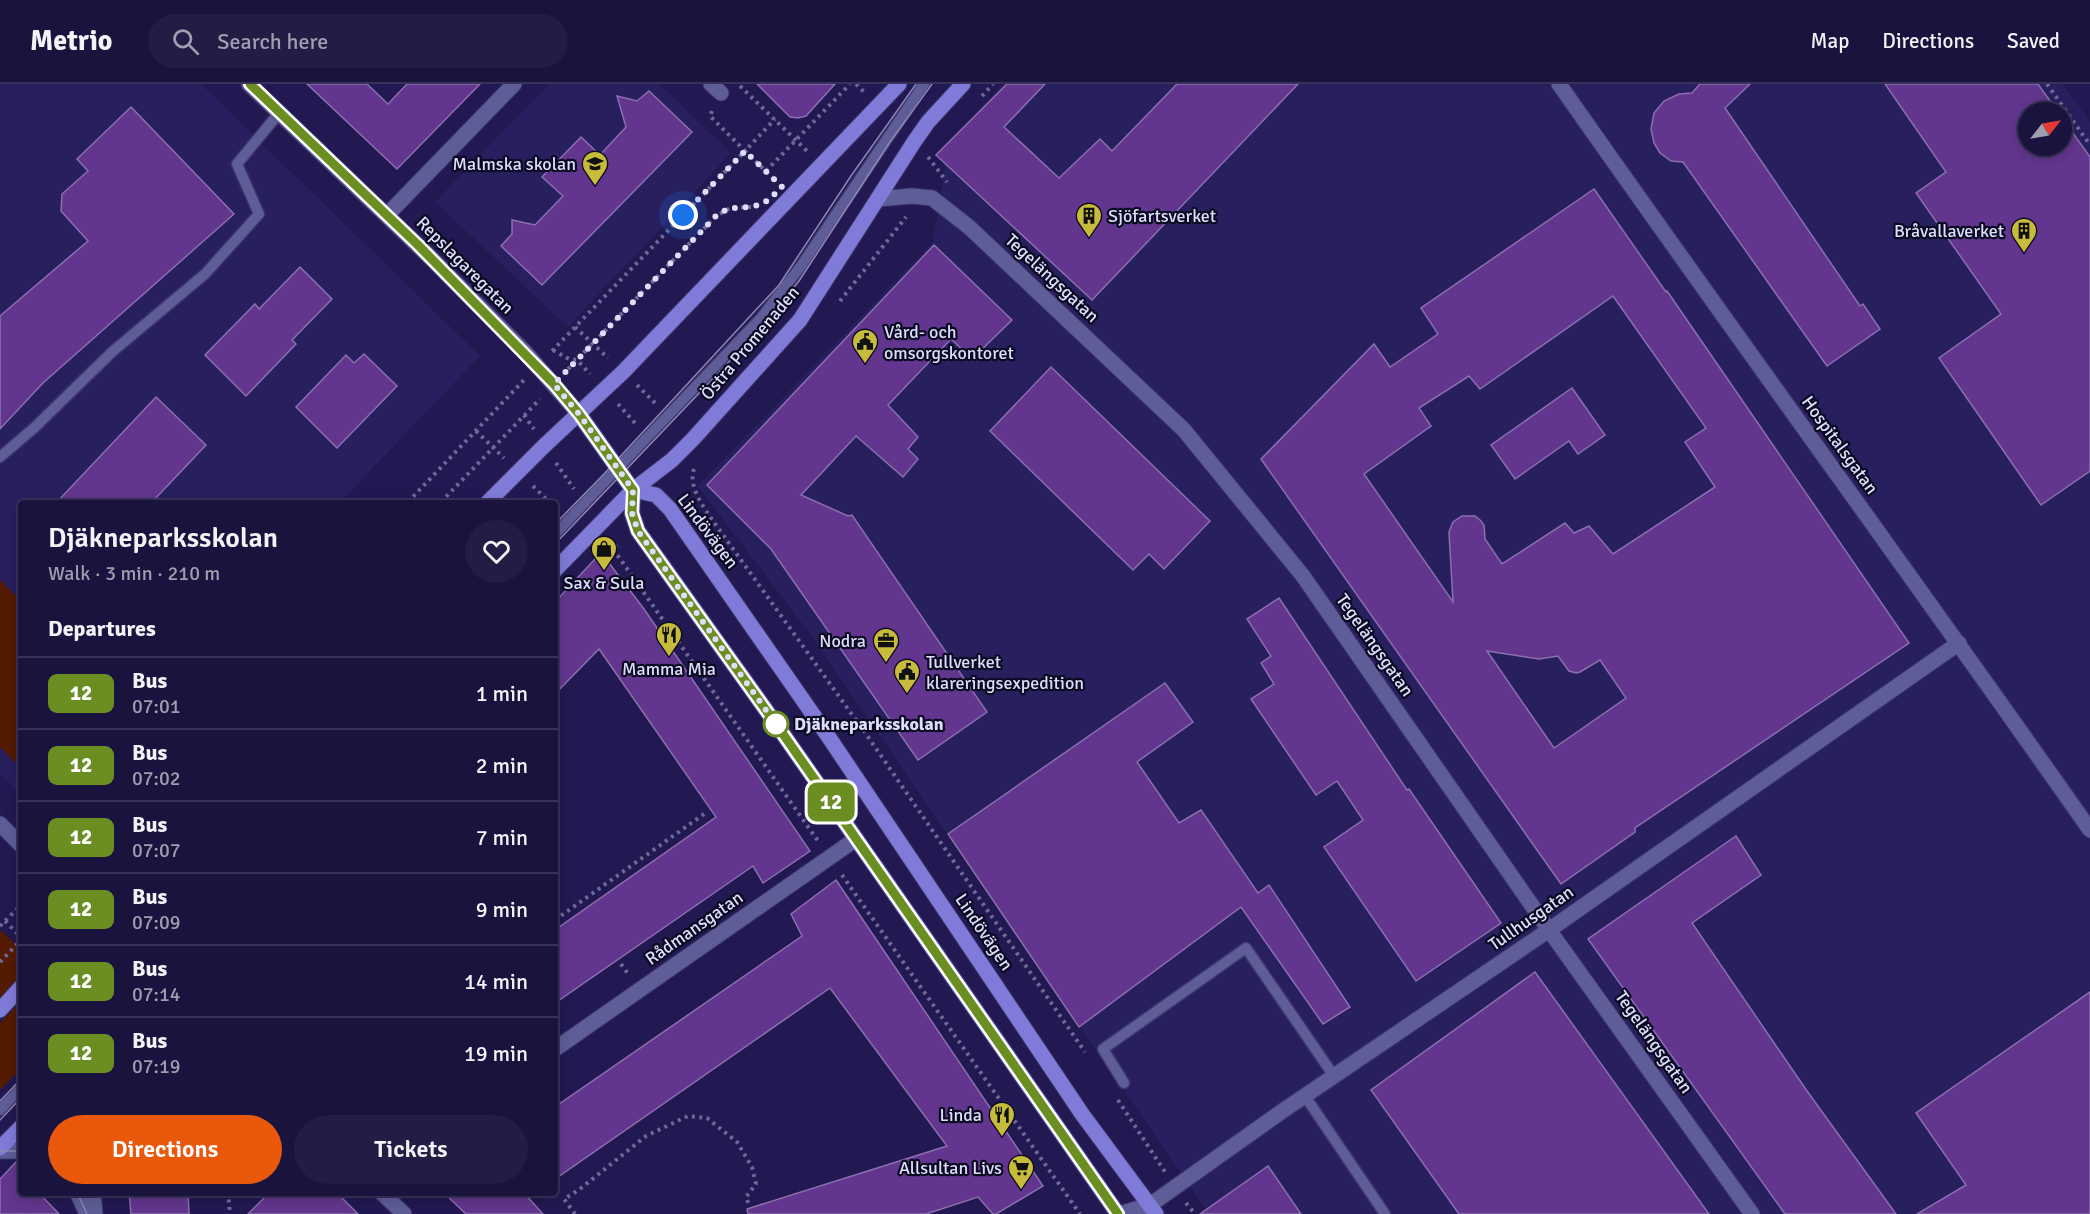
<!DOCTYPE html>
<meta charset="utf-8">
<style>
:root{--surface:#1a133e;--page:#231c45;--text:#f1f3f6;--muted:#9f9eb0;--line:#383258;--accent:#ea580c}
body{margin:0;font-family:Signika,sans-serif;background:var(--page);color:var(--text);height:100vh;display:flex;flex-direction:column;font-size:22px;white-space:nowrap}
*{box-sizing:border-box;margin:0}
p{font-size:20px;color:var(--muted)}
.icon{flex:none;width:33px;height:33px;fill:none;stroke:currentColor;stroke-width:2;stroke-linecap:round;stroke-linejoin:round}
.map{position:relative;flex:1;overflow:hidden}
.panel{position:absolute;left:18px;top:416px;width:540px;height:696px;display:flex;flex-direction:column;background:var(--surface);border-radius:6px;box-shadow:0 3px 15px #0003,0 0 0 2px var(--line)}
.panel>*{flex:none}
.badge{padding:0 12px;border-radius:9px;font-size:21px;line-height:39px}
.needle{width:39px;rotate:59deg}
.controls{position:absolute;left:2018px;top:18px;display:grid;gap:12px}
.controls a{display:grid;place-items:center;width:54px;height:54px;border-radius:50%;background:var(--surface);box-shadow:0 3px 15px #0003,0 0 0 2px var(--line);font-size:30px}
.you{position:absolute;width:30px;height:30px;margin:-15px;border:4px solid #fff;border-radius:50%;background:#1a73e8;box-shadow:0 0 0 9px #1a73e833}
.map>.badge{position:absolute;translate:-50% -50%;box-shadow:0 0 0 3px #fff}
h2{padding:0 30px;font-size:22px;line-height:54px}
.round{display:grid;place-items:center;flex:none;width:63px;height:63px;border-radius:32px;background:var(--page)}
.overview{display:flex;align-items:center;justify-content:space-between;height:102px;padding:0 30px}
h1{font-size:28px;font-weight:600;line-height:45px}
.button{display:flex;gap:12px;margin-top:auto;padding:12px 30px}
.button a{flex:1;height:69px;border-radius:36px;background:var(--accent);color:#fff;font-size:24px;font-weight:600;line-height:69px;text-align:center}
.button a+a{background:var(--page);color:var(--text)}
ul{padding:0;list-style:none}
li{display:flex;align-items:center;gap:18px;height:72px;padding:0 30px;border-top:2px solid var(--line)}
li div{flex:1}
li b{display:block;font-size:22px}
li em{font-style:normal}
li .badge{min-width:66px;font-weight:700;text-align:center}
header{display:flex;align-items:center;gap:36px;box-sizing:border-box;height:84px;padding:0 30px;background:var(--surface);border-bottom:2px solid var(--line)}
header strong{font-size:28px}
nav{display:flex;gap:33px;margin-inline-start:auto;font-size:21px}
.search{width:420px;height:54px;background:var(--page);display:flex;align-items:center;gap:15px;box-sizing:border-box;padding:0 21px;border-radius:33px;color:var(--muted);font-size:22px}
.map>svg:first-child{display:block}
.built{fill:#281f5f;fill-rule:evenodd}
.green{fill:#541b00}
.building{fill:#62368e;stroke:#8b6fae;stroke-width:1.5;fill-rule:evenodd}
.lines{fill:none;stroke-linecap:round;stroke-linejoin:round}
.lane-casing{stroke:#3c356a;stroke-width:13}
.street-casing{stroke:#3c356a;stroke-width:17}
.secondary-casing{stroke:#3c356a;stroke-width:17}
.path{stroke:#6e6997;stroke-width:4;stroke-dasharray:3 4.5;stroke-linecap:butt}
.lane{stroke:#5f5d97;stroke-width:10}
.street{stroke:#5f5d97;stroke-width:15}
.secondary{stroke:#807bd8;stroke-width:15}
.tram{stroke:#8c88b2;stroke-width:1.5}
.line-casing{stroke:#fff;stroke-width:14}
.line{stroke:#6b8e23;stroke-width:9}
.walk{stroke:#dddefb;stroke-width:6;stroke-dasharray:0 10.8}
.stop-dot{fill:#fff;stroke:#6b8e23;stroke-width:3}
.labels{text-anchor:middle;stroke-width:4.5;stroke-linejoin:round;paint-order:stroke}
.poi-label{font-size:18px;fill:#dddefb;stroke:#0c0a22;text-anchor:end}
.street-label{font-size:18px;fill:#dddefb;stroke:#0c0a22}
.stop-label{font-size:18px;font-weight:bold;fill:#dddefb;stroke:#0c0a22;text-anchor:start}
</style>
<header>
<strong>Metrio</strong>
<div class="search"><svg class="icon" aria-label="search" viewBox="0 0 24 24"><circle cx="10" cy="10" r="6"/><path d="M15 15l6 6"/></svg>Search here</div>
<nav><a>Map</a><a>Directions</a><a>Saved</a></nav>
</header>
<div class="map">
<svg width="2090" height="1130" viewBox="0 0 2090 1130">
<rect width="100%" height="100%" fill="#221952"/>
<g class="built">
<polygon points="0,0 201,0 480,272 340,418 21,418 21,711 0,690"/>
<polygon points="549,0 659,0 731,69 568,243 435,118"/>
<path d="M1004 0H2063L2090 38V1130H1209L810 550 698 402 933 158 949 58ZM2028 28H2061V62H2028Z"/>
</g>
<g class="green">
<polygon points="0,496 21,517 21,684 0,663"/>
<polygon points="2,847 21,865 21,892 0,916 0,849"/>
<polygon points="21,917 21,985 0,1006 0,939"/>
</g>
<g class="building">
<polygon points="307,0 367,0 388,20 407,0 480,0 397,85"/>
<polygon points="757,0 835,0 806,32 798,34 790,33"/>
<polygon points="1007,0 1045,0 1004,43 1059,94 1100,55 1112,67 1177,0 1298,0 1092,216 936,71"/>
<polygon points="1700,0 1750,0 1725,24 1860,222 1863,220 1880,245 1827,282 1683,78 1671,77 1660,69 1654,59 1651,45 1654,29 1664,17 1679,10 1692,9"/>
<polygon points="1885,0 2038,0 2058,28 2028,28 2028,62 2061,62 2061,32 2090,73 2090,387 2041,421 1939,274 2001,230 1916,109 1946,88"/>
<polygon points="649,7 692,48 542,201 501,162 512,150 512,136 535,141 563,112 542,93 581,53 600,71 626,43 617,12 637,17"/>
<polygon points="131,23 234,130 43,299 0,345 0,232 88,157 61,127 62,110 88,87 77,75"/>
<path d="M1594 105 1666 208 1667 207 1909 559 1635 744V748L1561 800 1261 375 1374 260 1390 283 1438 250 1421 224ZM1613 212 1706 344 1685 358 1715 403 1613 470 1589 442 1574 449 1565 439 1502 480 1485 455 1484 441 1480 436 1475 432H1462L1453 438 1449 448 1453 518 1364 390 1431 342 1419 324 1469 292 1480 305ZM1487 567 1539 575 1558 572 1569 587 1576 589 1580 588 1600 576 1626 614 1554 664Z"/>
<polygon points="934,161 1012,236 972,275 951,255 888,321 918,353 908,365 918,375 903,393 856,352 801,411 848,432 852,431 987,628 918,676 771,465 707,401"/>
<polygon points="300,183 332,215 292,256 296,260 246,312 205,271 255,220 259,225"/>
<polygon points="364,270 397,302 337,364 296,323 346,271 354,279"/>
<polygon points="1051,283 1210,437 1164,485 1149,470 1133,486 990,347"/>
<polygon points="1572,304 1605,351 1578,370 1569,357 1515,395 1491,361"/>
<polygon points="156,313 206,361 152,418 57,418"/>
<polygon points="595,475 606,475 644,525 810,767 763,799 753,782 555,919 555,846 716,733 599,565 555,610 555,518"/>
<polygon points="1279,514 1407,706 1409,705 1501,839 1416,897 1324,763 1363,736 1337,697 1316,711 1251,615 1274,600 1261,579 1271,572 1247,535"/>
<polygon points="1165,599 1193,638 1137,678 1179,739 1201,726 1258,809 1269,801 1350,923 1323,940 1241,823 1079,943 948,750"/>
<polygon points="1736,752 1761,791 1692,839 1807,1007 1896,1130 1785,1130 1588,855"/>
<polygon points="836,796 1043,1102 996,1130 993,1130 978,1113 926,1130 748,1130 747,1125 947,1062 830,904 555,1095 555,1023 802,852 791,830"/>
<polygon points="1535,888 1709,1130 1459,1130 1371,1006"/>
<polygon points="2090,908 2090,1130 1917,1130 1966,1101 1916,1029"/>
<polygon points="17,1077 21,1077 21,1108 38,1108 59,1130 0,1130 0,1095"/>
<polygon points="1268,1082 1301,1130 1200,1130"/>
<polygon points="129,1108 188,1108 189,1130 131,1130"/>
<polygon points="270,1108 336,1108 358,1130 248,1130"/>
<polygon points="443,1108 523,1108 543,1130 466,1130"/>
</g>
<g class="lines">
<defs>
<g id="lane">
<polyline points="0,373 34,344 112,268 205,190 259,130 237,80 279,29"/>
<polyline points="555,450 761,234 801,182 924,0"/>
<polyline points="1124,999 1103,965 1246,864 1334,992"/>
<polyline points="1305,1012 1385,1130"/>
<polyline points="0,1026 21,1004"/>
</g>
<g id="street">
<polyline points="249,0 433,176 526,269 579,330"/>
<polyline points="711,0 721,9"/>
<path d="M1559 0C1734 250 1915 496 2090 746"/>
<polyline points="878,115 912,112 932,114 969,143 1184,346 1303,492 1549,846 1752,1130"/>
<polyline points="387,131 514,0"/>
<polyline points="0,740 21,761"/>
<polyline points="555,965 856,755"/>
<polyline points="0,1067 21,1067"/>
<polyline points="77,1108 87,1130"/>
<polyline points="93,1108 95,1130"/>
<polyline points="381,1108 404,1130"/>
<polyline points="1119,1130 1150,1121 1281,1028 1549,846 1959,559"/>
</g>
<g id="secondary">
<polyline points="579,330 633,406"/>
<polyline points="633,406 656,411 670,425 828,652 1082,1030 1156,1130"/>
<polyline points="633,406 632,429 638,447 776,640 1118,1130"/>
<polyline points="488,418 544,362 623,288 899,0"/>
<polyline points="555,486 633,406 672,376 693,355 800,236 914,58 928,38 963,0"/>
<polyline points="0,926 21,903"/>
<polyline points="0,1064 21,1043"/>
</g>
</defs>
<use href="#lane" class="lane-casing"/>
<use href="#street" class="street-casing"/>
<use href="#secondary" class="secondary-casing"/>
<g class="path">
<polyline points="856,0 864,8"/>
<polyline points="2047,0 2090,61"/>
<polyline points="740,2 807,67"/>
<polyline points="982,12 993,0"/>
<polyline points="712,27 710,32 745,67 775,35"/>
<polyline points="928,73 947,98"/>
<polyline points="766,87 850,0"/>
<polyline points="840,217 906,133"/>
<polyline points="575,243 608,274"/>
<polyline points="553,266 569,275 577,276 590,290"/>
<polyline points="552,267 745,67 777,98"/>
<polyline points="568,285 716,132 730,124 751,123"/>
<polyline points="637,301 655,319"/>
<polyline points="618,320 635,339"/>
<polyline points="524,331 534,345"/>
<polyline points="476,347 504,374"/>
<polyline points="556,379 574,405"/>
<path d="M694 385C688 403 703 422 713 437L866 650 1085 968"/>
<polyline points="533,402 549,418"/>
<polyline points="408,418 524,296"/>
<polyline points="441,418 540,315"/>
<polyline points="609,459 818,757"/>
<polyline points="601,469 621,459"/>
<polyline points="842,791 1080,1130"/>
<polyline points="555,836 704,730"/>
<polyline points="5,837 21,853"/>
<polyline points="0,842 21,821"/>
<polyline points="0,878 21,856"/>
<polyline points="621,880 629,891"/>
<polyline points="1118,1016 1165,1088"/>
<polyline points="228,1108 230,1130"/>
<polyline points="1186,1119 1195,1130"/>
<polyline points="575,1130 564,1115 580,1105 646,1052 688,1032 707,1034 737,1058 752,1083 756,1100 746,1113 749,1121"/>
</g>
<use href="#lane" class="lane"/>
<use href="#street" class="street"/>
<use href="#secondary" class="secondary"/>
<g class="tram">
<polyline points="555,440 605,389 779,201 851,92 916,0"/>
<polyline points="555,460 765,240 799,197 890,58 932,0"/>
<polyline points="0,1017 21,995"/>
<polyline points="0,1036 21,1014"/>
<polyline points="0,1067 21,1067"/>
<polyline points="77,1108 87,1130"/>
</g>
</g>
<g class="lines">
<defs>
<polyline id="line" points="250,0 418,161 554,300 579,330 633,406 632,429 638,447 776,640 1118,1130"/>
</defs>
<use href="#line" class="line-casing"/>
<use href="#line" class="line"/>
<path class="walk" d="M683 131 745 67 782 103C776 108 770 116 763 119 746 127 732 119 716 132L554 300 579 330 633 406 632 429 638 447 776 640"/>
</g>
<defs>
<symbol id="school-pin" viewBox="-11 -11 22 30"><path d="M0 17L-7.5 6A9.5 9.5 0 1 1 7.5 6Z" fill="#c7bb3c" stroke="#0c0a22"/><path d="M0-5L7-2L0 1L-7-2ZM-4 1L0 2.5L4 1V4Q0 6-4 4Z" fill="#111"/></symbol>
<symbol id="building-pin" viewBox="-11 -11 22 30"><path d="M0 17L-7.5 6A9.5 9.5 0 1 1 7.5 6Z" fill="#c7bb3c" stroke="#0c0a22"/><path d="M-4-6H4V6H1V3H-1V6H-4ZM-2.5-4.3h1.7v1.8h-1.7ZM.8-4.3h1.7v1.8H.8ZM-2.5-1h1.7V.8h-1.7ZM.8-1h1.7V.8H.8Z" fill="#111"/></symbol>
<symbol id="civic-pin" viewBox="-11 -11 22 30"><path d="M0 17L-7.5 6A9.5 9.5 0 1 1 7.5 6Z" fill="#c7bb3c" stroke="#0c0a22"/><path d="M-.6-6.5H3V-4.5H.6V-3L4-1V1h2V6H-6V1h2V-1L-.6-3ZM-1.2 2.5V6h2.4V2.5Z" fill="#111"/></symbol>
<symbol id="shop-pin" viewBox="-11 -11 22 30"><path d="M0 17L-7.5 6A9.5 9.5 0 1 1 7.5 6Z" fill="#c7bb3c" stroke="#0c0a22"/><path d="M-5-2.5h2.3a2.7 3.5 0 0 1 5.4 0H5L5.5 6h-11ZM-1.5-2.5h3a1.5 2.3 0 0 0-3 0Z" fill="#111"/></symbol>
<symbol id="restaurant-pin" viewBox="-11 -11 22 30"><path d="M0 17L-7.5 6A9.5 9.5 0 1 1 7.5 6Z" fill="#c7bb3c" stroke="#0c0a22"/><path d="M-5-6h1v4h1v-4h1v4h1v-4h1v5L-1.5 .5V6h-2V.5L-5-1ZM5-6V6H3V1.5H1.5Q1.5-4 5-6Z" fill="#111"/></symbol>
<symbol id="office-pin" viewBox="-11 -11 22 30"><path d="M0 17L-7.5 6A9.5 9.5 0 1 1 7.5 6Z" fill="#c7bb3c" stroke="#0c0a22"/><path d="M-6-3h4V-5.5h4V-3h4V5H-6ZM-1-4.5V-3h2v-1.5ZM-6 0V1H6V0Z" fill="#111"/></symbol>
<symbol id="supermarket-pin" viewBox="-11 -11 22 30"><path d="M0 17L-7.5 6A9.5 9.5 0 1 1 7.5 6Z" fill="#c7bb3c" stroke="#0c0a22"/><path d="M-6-5.5h2.5l.6 2H6L4.5 2H-2.5L-4.4-4H-6ZM-1.5 3.2a1.3 1.3 0 1 0 .1 0ZM3 3.2a1.3 1.3 0 1 0 .1 0Z" fill="#111"/></symbol>
</defs>
<g fill-rule="evenodd">
<use href="#school-pin" x="580" y="65" width="30" height="40"/>
<use href="#building-pin" x="1074" y="117" width="30" height="40"/>
<use href="#building-pin" x="2009" y="132" width="30" height="40"/>
<use href="#civic-pin" x="850" y="243" width="30" height="40"/>
<use href="#shop-pin" x="589" y="450" width="30" height="40"/>
<use href="#restaurant-pin" x="654" y="536" width="30" height="40"/>
<use href="#office-pin" x="871" y="542" width="30" height="40"/>
<use href="#civic-pin" x="892" y="573" width="30" height="40"/>
<use href="#restaurant-pin" x="987" y="1016" width="30" height="40"/>
<use href="#supermarket-pin" x="1006" y="1069" width="30" height="40"/>
</g>
<circle class="stop-dot" cx="776" cy="640" r="12"/>
<g class="labels">
<g class="poi-label">
<text x="576" y="86">Malmska skolan</text>
<text x="1108" y="138" text-anchor="start">Sjöfartsverket</text>
<text x="2004" y="153">Bråvallaverket</text>
<text x="884" y="254" text-anchor="start">Vård- och<tspan x="884" dy="21">omsorgskontoret</tspan></text>
<text x="604" y="505" text-anchor="middle">Sax &amp; Sula</text>
<text x="866" y="563">Nodra</text>
<text x="926" y="584" text-anchor="start">Tullverket<tspan x="926" dy="21">klareringsexpedition</tspan></text>
<text x="669" y="591" text-anchor="middle">Mamma Mia</text>
<text x="982" y="1037">Linda</text>
<text x="1002" y="1090">Allsultan Livs</text>
</g>
<g class="street-label">
<text transform="translate(465 181) rotate(45)" y="6">Repslagaregatan</text>
<text transform="translate(1052 194) rotate(43)" y="6">Tegelängsgatan</text>
<text transform="translate(750 259) rotate(-50)" y="6">Östra Promenaden</text>
<text transform="translate(1840 361) rotate(54)" y="6">Hospitalsgatan</text>
<text transform="translate(708 447) rotate(53)" y="6">Lindövägen</text>
<text transform="translate(1375 561) rotate(55)" y="6">Tegelängsgatan</text>
<text transform="translate(1531 834) rotate(-35)" y="6">Tullhusgatan</text>
<text transform="translate(694 844) rotate(-35)" y="6">Rådmansgatan</text>
<text transform="translate(984 848) rotate(56)" y="6">Lindövägen</text>
<text transform="translate(1654 958) rotate(55)" y="6">Tegelängsgatan</text>
</g>
<g class="stop-label">
<text x="794" y="646">Djäkneparksskolan</text>
</g>
</g>
</svg>
<div class="controls">
<a><svg class="needle" viewBox="-14 -14 28 28"><path d="M0-13l5 13h-10z" fill="#e53935"/><path d="M0 13l5-13h-10z" fill="#9f9eb0"/></svg></a>
</div>
<div class="you" style="left:683px;top:131px"></div>
<b class="badge" style="left:831px;top:718px;background:#6b8e23;color:#fff">12</b>
<section class="panel">
<div class="overview"><div><h1>Djäkneparksskolan</h1><p>Walk · 3 min · 210 m</p></div><a class="round"><svg class="icon" aria-label="heart" viewBox="0 0 24 24"><path d="M12 20l-8-8c-3-5 5-10 8-4 3-6 11-1 8 4z"/></svg></a></div>
<h2>Departures</h2>
<ul>
<li><span class="badge" style="background:#6b8e23;color:#fff">12</span><div><b>Bus</b><p>07:01</p></div><em>1 min</em></li>
<li><span class="badge" style="background:#6b8e23;color:#fff">12</span><div><b>Bus</b><p>07:02</p></div><em>2 min</em></li>
<li><span class="badge" style="background:#6b8e23;color:#fff">12</span><div><b>Bus</b><p>07:07</p></div><em>7 min</em></li>
<li><span class="badge" style="background:#6b8e23;color:#fff">12</span><div><b>Bus</b><p>07:09</p></div><em>9 min</em></li>
<li><span class="badge" style="background:#6b8e23;color:#fff">12</span><div><b>Bus</b><p>07:14</p></div><em>14 min</em></li>
<li><span class="badge" style="background:#6b8e23;color:#fff">12</span><div><b>Bus</b><p>07:19</p></div><em>19 min</em></li>
</ul>
<div class="button"><a>Directions</a><a>Tickets</a></div>
</section>
</div>
